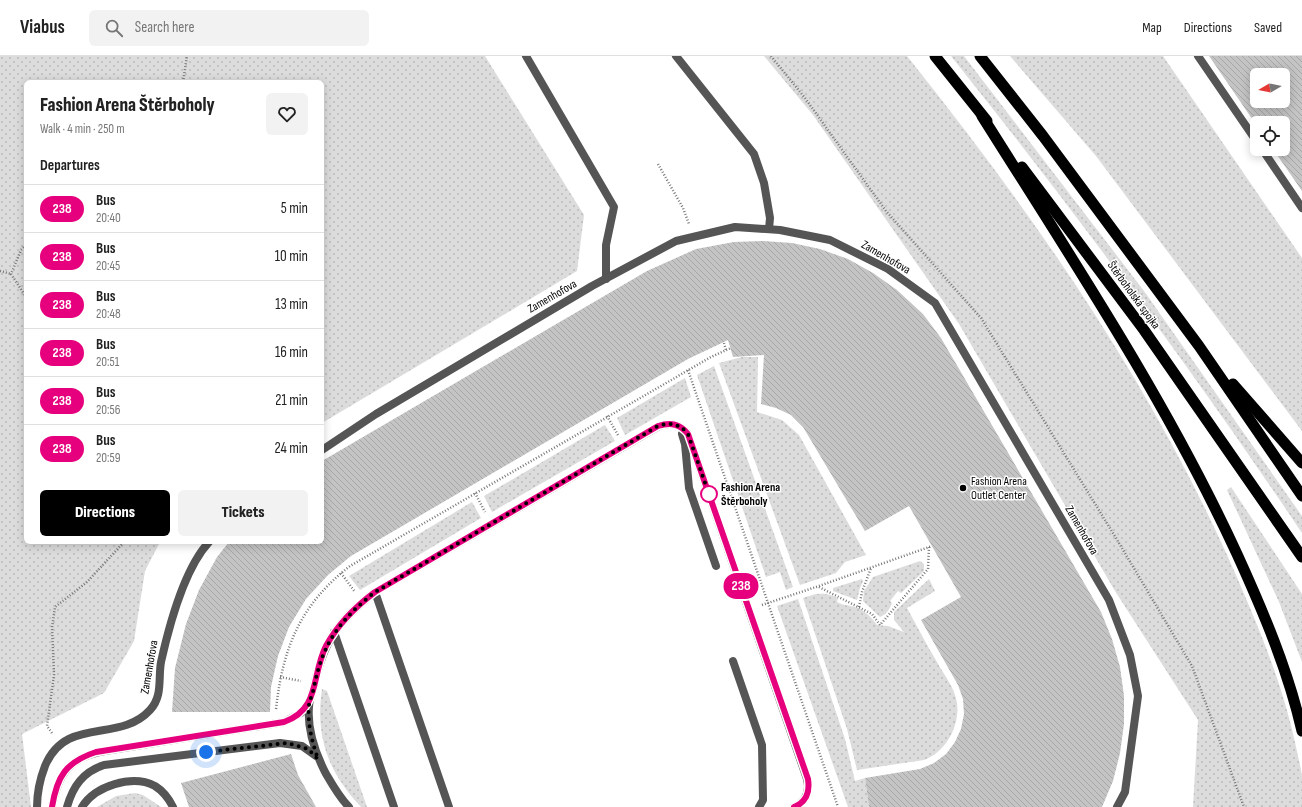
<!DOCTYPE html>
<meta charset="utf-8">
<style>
:root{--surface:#fff;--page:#f2f2f2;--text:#222;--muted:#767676;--line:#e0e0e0;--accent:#000}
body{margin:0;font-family:"Sofia Sans Condensed",sans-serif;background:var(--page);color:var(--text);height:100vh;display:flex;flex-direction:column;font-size:15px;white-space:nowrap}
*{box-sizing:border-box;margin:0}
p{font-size:13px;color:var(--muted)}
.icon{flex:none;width:22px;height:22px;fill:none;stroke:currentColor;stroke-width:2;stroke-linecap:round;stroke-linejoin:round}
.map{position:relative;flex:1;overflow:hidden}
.panel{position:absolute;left:24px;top:24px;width:300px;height:464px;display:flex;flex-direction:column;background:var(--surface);border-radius:6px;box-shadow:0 2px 10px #0003}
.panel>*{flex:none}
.badge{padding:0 8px;border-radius:13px;font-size:14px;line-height:26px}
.needle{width:26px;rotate:260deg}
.fabs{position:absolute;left:1250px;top:12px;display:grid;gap:8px}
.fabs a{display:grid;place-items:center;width:40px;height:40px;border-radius:6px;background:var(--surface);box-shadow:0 2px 10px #0003;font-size:20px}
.you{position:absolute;width:20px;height:20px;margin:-10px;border:3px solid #fff;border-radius:50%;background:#1a73e8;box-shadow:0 0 0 6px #1a73e833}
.map>.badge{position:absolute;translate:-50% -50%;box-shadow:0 0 0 2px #fff}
h2{padding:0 16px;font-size:15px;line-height:36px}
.round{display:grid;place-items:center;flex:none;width:42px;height:42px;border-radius:6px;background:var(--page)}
.summary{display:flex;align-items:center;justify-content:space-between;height:68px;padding:0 16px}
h1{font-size:19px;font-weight:800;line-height:30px}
.action{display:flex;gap:8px;margin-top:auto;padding:8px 16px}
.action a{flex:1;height:46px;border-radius:6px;background:var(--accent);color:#fff;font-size:16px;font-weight:800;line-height:46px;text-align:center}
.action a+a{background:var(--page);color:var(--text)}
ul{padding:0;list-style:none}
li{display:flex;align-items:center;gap:12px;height:48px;padding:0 16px;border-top:1px solid var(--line)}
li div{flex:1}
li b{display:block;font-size:15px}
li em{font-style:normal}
li .badge{min-width:44px;font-weight:700;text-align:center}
header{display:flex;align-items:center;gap:24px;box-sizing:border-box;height:56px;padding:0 20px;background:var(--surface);border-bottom:1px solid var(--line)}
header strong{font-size:19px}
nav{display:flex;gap:22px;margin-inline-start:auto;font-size:14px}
.search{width:280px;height:36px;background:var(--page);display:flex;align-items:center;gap:10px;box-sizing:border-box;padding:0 14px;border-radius:6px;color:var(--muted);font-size:15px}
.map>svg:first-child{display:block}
.green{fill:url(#green-dots)}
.building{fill:url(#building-back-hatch);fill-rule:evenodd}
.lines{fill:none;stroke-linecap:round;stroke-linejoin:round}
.path{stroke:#777;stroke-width:2.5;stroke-dasharray:1 2;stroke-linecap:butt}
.service{stroke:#555;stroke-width:8}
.trunk{stroke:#000;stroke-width:11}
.line-casing{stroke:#fff;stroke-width:9}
.line{stroke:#e6007e;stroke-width:6}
.walk{stroke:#000;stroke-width:4;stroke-dasharray:0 7.2}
.poi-dot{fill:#000;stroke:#fff;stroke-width:1.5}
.stop-dot{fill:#fff;stroke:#e6007e;stroke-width:2}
.labels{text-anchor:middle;stroke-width:3;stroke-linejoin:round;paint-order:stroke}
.street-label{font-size:12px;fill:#000;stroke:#fff}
.poi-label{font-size:12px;fill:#000;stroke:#fff;text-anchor:start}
.stop-label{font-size:12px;font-weight:bold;fill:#000;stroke:#fff;text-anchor:start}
</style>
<header>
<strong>Viabus</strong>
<div class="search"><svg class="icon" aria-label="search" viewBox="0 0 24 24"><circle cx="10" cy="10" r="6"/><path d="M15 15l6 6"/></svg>Search here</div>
<nav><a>Map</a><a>Directions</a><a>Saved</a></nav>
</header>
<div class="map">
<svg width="1302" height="751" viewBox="0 0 1302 751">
<defs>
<pattern id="green-dots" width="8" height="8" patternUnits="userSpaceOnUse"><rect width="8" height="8" fill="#dcdcdc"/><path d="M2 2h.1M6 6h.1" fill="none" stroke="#bbb" stroke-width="1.8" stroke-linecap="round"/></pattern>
<pattern id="building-back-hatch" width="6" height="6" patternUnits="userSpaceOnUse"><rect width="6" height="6" fill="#c4c4c4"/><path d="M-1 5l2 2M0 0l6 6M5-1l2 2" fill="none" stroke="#a7a7a7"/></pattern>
</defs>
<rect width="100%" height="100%" fill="#fff"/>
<g class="green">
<polygon points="0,0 485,0 584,159 577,215 322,367 322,26 26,26 26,486 160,486 145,515 134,585 104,637 22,678 31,751 0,751"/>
<path d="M764 0H907C1043 170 1167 350 1250 552 1269 597 1286 643 1296 691 1298 701 1301 711 1302 721 1302 731 1302 741 1302 751H1193L1198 664 1115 535 959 268 813 59Z"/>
<path d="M951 0H964L1144 235 1302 460V477C1192 313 1074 154 951 0Z"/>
<polygon points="1010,0 1163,0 1302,202 1302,375 1096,100"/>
<polygon points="742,301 758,301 757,356 782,364 799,379 866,499 845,506 836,517 800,529 719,307"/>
<polygon points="714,310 793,531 786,534 780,516 766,521 697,319"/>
<polygon points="685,322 691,341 625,379 617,362"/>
<polygon points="605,369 615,385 492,456 484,440"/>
<polygon points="1231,431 1302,538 1302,606 1279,546 1227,434"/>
<polygon points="472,446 481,462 360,534 349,520"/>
<path d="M920 505 924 508V515L901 537 898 535 890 545 892 547C889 554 887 558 880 561L863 545 864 535 873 521Z"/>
<polygon points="862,523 863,525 860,532 857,544 833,535 833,532"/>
<path d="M929 523 935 535 907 552C917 570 926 588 937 606 944 619 955 632 957 647 960 670 946 696 924 704L857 714 847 673 803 542C818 537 823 536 838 542L837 546C844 550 849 549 855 551 864 553 872 562 877 569L888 570 904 576 894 564V556Z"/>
<polygon points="798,543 845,683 855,725 865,722 869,751 848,751 777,550"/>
<path d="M322 633 327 635 367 751H361C328 716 315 681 322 633Z"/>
<polygon points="135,737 143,739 161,751 97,751 116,740"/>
</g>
<g class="building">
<path d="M1209 0H1302V135L1273 93H1283V67H1257V70ZM1257 19H1283V45H1257Z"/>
<polygon points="763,185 792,187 820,193 848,203 873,217 897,234 923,258 941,282 1101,556 1112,583 1120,611 1124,640 1124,668 1120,697 1113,725 1102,751 869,751 865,722 920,713 934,707 946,698 955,686 961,673 964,658 963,643 958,629 921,564 961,541 909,450 865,475 803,371 791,359 776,352 761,348 764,299 733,301 728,284 688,303 351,500 328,519 306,543 289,571 278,600 271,631 270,656 172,656 175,612 186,568 199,534 217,501 229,486 322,486 322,405 647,215 696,193 734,186"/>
<polygon points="291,698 298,719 316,751 189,751 181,727"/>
</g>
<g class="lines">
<g class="path">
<polyline points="771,0 805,42 886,155 981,262 1116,482 1192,610 1244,751"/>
<polyline points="183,26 187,0"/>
<polyline points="658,108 683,152 689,168"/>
<polyline points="26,189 21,194 11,218 26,241"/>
<polyline points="0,215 11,218"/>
<polyline points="724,287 726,294"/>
<polyline points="688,314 838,751"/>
<polyline points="607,360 618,379"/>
<polyline points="475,437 485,456"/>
<polyline points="341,517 355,536"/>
<polyline points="819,531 872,558 880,569 928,513 929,491"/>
<polyline points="762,549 819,530 932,490"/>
<polyline points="859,551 862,536 871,512"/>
<polyline points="280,621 301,625"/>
<path d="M276 653C283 591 300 549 350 510L711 301 731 292"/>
<polyline points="52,677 47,670 54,619 52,572 55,551 87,526 124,486"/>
</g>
<g class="service">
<polyline points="526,0 614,151 606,189 606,223"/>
<polyline points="676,0 754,98 764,127 770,162 769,173"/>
<polyline points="1198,0 1257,86"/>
<polyline points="1262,93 1302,152"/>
<polyline points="682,378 685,388 689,432 716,510"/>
<polyline points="322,394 376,358 592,230 676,185 735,171 780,174 830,184 888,213 935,247 1109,544 1130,599 1138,640 1125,736 1117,751"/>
<polyline points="375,536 449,751"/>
<polyline points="334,576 394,751"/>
<polyline points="733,605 762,689 763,744 759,751"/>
<path d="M37 751C37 737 40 723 45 710 66 659 119 688 150 654 163 640 158 623 161 606 169 570 184 513 209 486"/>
<path d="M52 751C58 717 70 701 105 695L284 666 301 657 309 647"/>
<path d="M67 751C73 730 83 716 104 709L280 687 302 690 316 700"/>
<path d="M82 751C95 730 132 718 155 730 163 735 169 743 173 751"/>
<path d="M349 751C339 741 332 728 325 716 315 696 307 674 309 651 309 644 312 638 314 631 323 585 339 564 375 536L659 370C671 366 680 368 688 378L807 723C810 736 807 746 794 751"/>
</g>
<g class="trunk">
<polyline points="935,0 987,65"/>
<polyline points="980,0 1043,80 1199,290 1302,440"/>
<path d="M982 60C1072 203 1166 344 1237 498 1263 555 1288 614 1302 675"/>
<polyline points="1022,111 1144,274 1302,501"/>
<polyline points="1233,328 1302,407"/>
</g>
</g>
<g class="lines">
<defs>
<path id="line" d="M52 751C57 720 66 706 96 696L284 666C321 653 311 619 326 590 338 568 355 551 375 536L658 370C671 366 680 368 688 378L808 723C810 736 807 746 794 751"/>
</defs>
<use href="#line" class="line-casing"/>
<use href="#line" class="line"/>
<path class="walk" d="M206 696 287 687 308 693 318 703C312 686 307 666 309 649 310 643 313 637 314 631 323 586 340 564 375 536L658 370C671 366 680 368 688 378L711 444 709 438"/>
</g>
<circle class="poi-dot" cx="963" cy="432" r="4"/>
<circle class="stop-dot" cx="709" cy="438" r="8"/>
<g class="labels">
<g class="street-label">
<text transform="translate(886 201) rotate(30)" y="4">Zamenhofova</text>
<text transform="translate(1134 239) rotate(54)" y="4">Štěrboholská spojka</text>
<text transform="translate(552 240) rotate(-30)" y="4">Zamenhofova</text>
<text transform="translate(1082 474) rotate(60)" y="4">Zamenhofova</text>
<text transform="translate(149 611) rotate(-80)" y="4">Zamenhofova</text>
</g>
<g class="poi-label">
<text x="971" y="429">Fashion Arena<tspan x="971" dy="14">Outlet Center</tspan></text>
</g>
<g class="stop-label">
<text x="721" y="435">Fashion Arena<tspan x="721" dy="14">Štěrboholy</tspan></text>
</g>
</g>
</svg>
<div class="fabs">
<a><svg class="needle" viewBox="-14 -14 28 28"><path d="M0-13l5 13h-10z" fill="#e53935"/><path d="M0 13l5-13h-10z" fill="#767676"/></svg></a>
<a><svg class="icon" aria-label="locate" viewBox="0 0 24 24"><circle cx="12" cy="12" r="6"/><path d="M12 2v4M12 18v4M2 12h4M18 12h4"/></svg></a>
</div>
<div class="you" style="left:206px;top:696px"></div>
<b class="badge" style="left:741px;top:530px;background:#e6007e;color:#fff">238</b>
<section class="panel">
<div class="summary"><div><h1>Fashion Arena Štěrboholy</h1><p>Walk · 4 min · 250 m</p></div><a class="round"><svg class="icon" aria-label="heart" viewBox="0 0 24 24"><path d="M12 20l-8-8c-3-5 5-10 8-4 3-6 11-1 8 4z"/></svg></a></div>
<h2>Departures</h2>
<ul>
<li><span class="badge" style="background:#e6007e;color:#fff">238</span><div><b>Bus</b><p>20:40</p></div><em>5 min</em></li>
<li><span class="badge" style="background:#e6007e;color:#fff">238</span><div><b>Bus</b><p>20:45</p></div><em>10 min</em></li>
<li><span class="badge" style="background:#e6007e;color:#fff">238</span><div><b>Bus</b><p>20:48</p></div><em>13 min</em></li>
<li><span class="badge" style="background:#e6007e;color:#fff">238</span><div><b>Bus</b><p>20:51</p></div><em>16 min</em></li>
<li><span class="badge" style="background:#e6007e;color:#fff">238</span><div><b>Bus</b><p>20:56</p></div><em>21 min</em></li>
<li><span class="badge" style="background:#e6007e;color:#fff">238</span><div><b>Bus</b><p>20:59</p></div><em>24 min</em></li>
</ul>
<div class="action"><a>Directions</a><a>Tickets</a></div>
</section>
</div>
